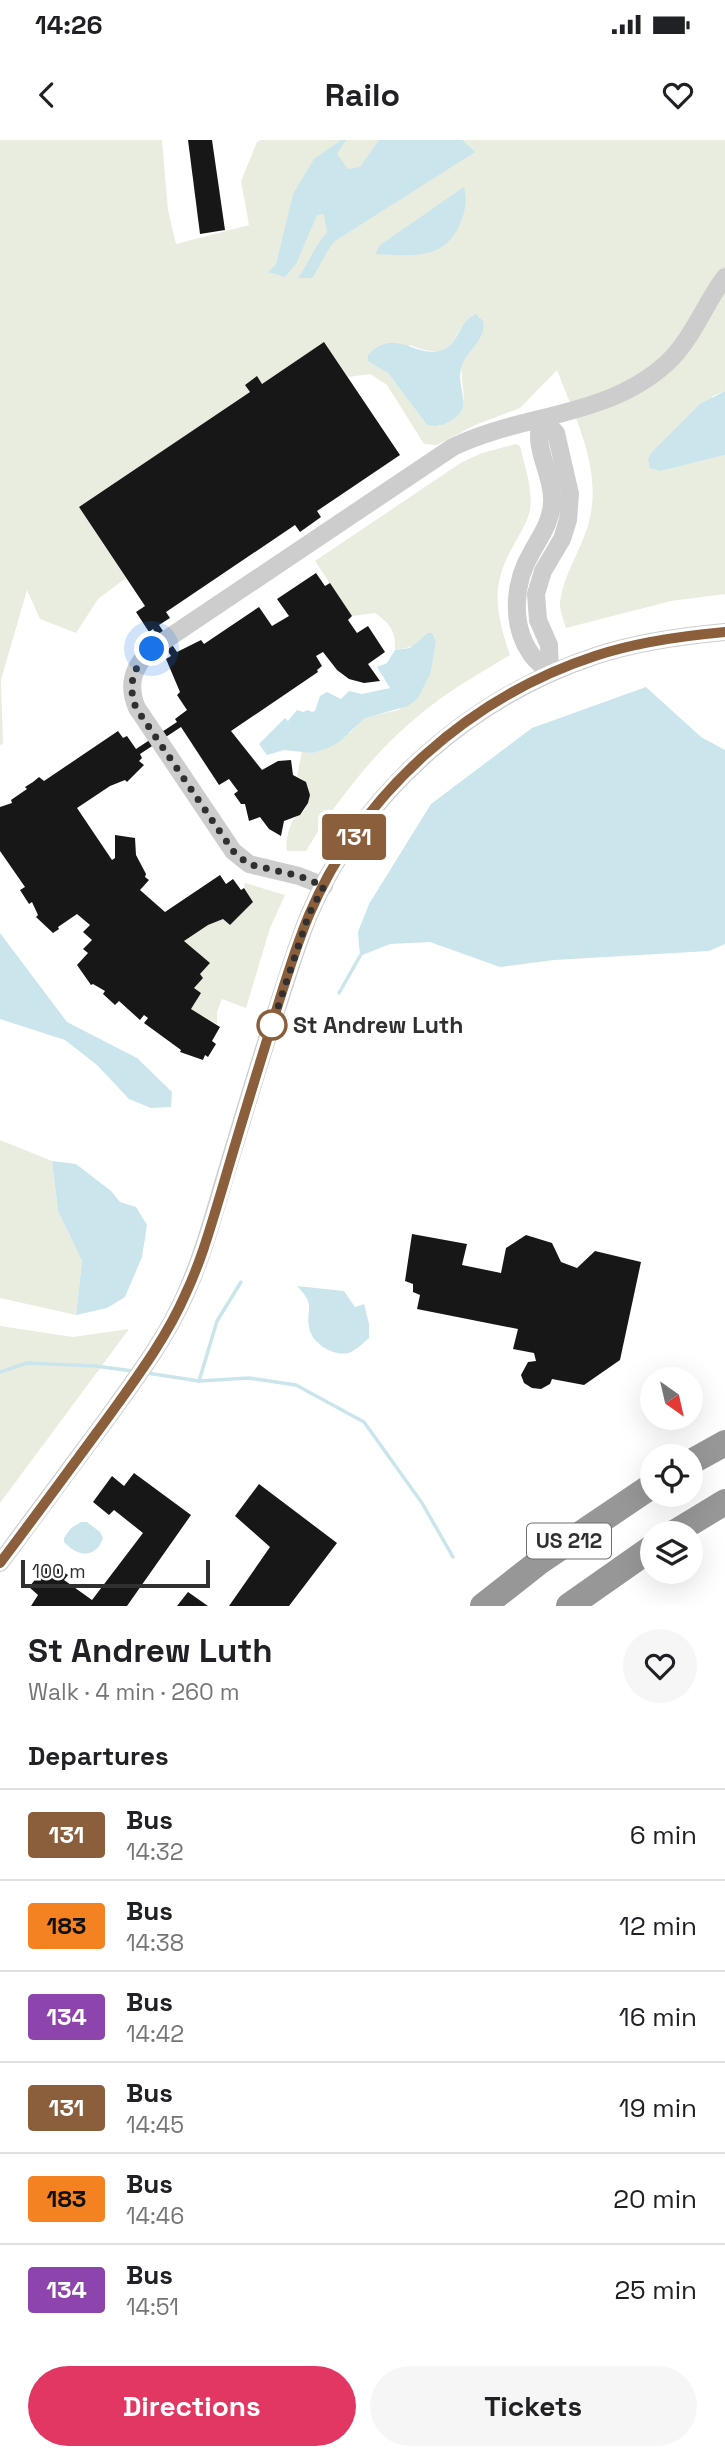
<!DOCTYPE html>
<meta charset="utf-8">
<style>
:root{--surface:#fff;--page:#f6f6f6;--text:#202124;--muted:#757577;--line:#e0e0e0;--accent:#e23762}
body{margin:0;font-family:"Space Grotesk",sans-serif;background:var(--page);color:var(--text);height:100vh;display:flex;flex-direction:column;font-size:26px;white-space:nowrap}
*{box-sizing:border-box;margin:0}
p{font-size:23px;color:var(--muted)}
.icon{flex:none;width:38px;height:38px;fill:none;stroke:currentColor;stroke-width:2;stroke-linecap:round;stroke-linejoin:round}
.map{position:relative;height:1466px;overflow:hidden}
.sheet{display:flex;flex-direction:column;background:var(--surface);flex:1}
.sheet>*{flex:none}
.badge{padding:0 14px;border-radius:5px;font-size:24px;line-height:46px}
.needle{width:46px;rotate:146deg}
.fabs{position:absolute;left:640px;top:1227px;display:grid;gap:14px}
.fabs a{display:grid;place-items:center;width:63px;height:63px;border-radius:50%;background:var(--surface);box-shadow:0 7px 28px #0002;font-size:35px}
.scale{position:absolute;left:21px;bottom:18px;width:189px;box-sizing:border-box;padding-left:7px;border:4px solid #303030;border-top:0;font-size:19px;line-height:24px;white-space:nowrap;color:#303030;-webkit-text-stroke:5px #fff;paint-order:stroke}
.you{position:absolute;width:35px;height:35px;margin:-18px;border:5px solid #fff;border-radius:50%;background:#1a73e8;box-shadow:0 0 0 10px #1a73e833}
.map>.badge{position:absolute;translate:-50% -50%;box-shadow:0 0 0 4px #fff}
h2{padding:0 28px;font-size:26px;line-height:63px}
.round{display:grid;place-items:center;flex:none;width:74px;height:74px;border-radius:37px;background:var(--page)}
.summary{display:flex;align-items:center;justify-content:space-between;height:119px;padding:0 28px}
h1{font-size:33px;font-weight:700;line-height:52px}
.cta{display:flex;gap:14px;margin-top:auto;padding:14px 28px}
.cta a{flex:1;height:80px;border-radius:42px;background:var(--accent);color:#fff;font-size:28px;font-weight:700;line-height:80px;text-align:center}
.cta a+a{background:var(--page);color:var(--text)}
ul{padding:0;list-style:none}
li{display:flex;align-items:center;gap:21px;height:91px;padding:0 28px;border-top:2px solid var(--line)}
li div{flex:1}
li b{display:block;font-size:26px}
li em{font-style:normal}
li .badge{min-width:77px;font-weight:700;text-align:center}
.status{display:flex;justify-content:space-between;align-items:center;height:49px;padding:0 35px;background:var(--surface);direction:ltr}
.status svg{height:19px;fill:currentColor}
header{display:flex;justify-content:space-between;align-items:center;height:91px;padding:0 28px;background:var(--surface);font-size:32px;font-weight:700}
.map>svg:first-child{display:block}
.green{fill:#e9eddf;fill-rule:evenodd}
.water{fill:#cbe5ec}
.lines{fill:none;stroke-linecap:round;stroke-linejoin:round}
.stream{stroke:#cbe5ec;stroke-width:3.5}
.building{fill:#171717}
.tertiary{stroke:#cdcdcd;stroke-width:18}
.motorway{stroke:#979797;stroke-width:26}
.line-casing{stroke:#fff;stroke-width:16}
.line{stroke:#8b5e3c;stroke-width:10}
.walk{stroke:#303030;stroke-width:7;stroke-dasharray:0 12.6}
.stop-dot{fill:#fff;stroke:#8b5e3c;stroke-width:3.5}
.labels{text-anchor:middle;stroke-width:7;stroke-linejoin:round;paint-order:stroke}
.shield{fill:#fff;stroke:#6e6e6e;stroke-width:2}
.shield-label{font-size:21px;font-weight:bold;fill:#303030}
.stop-label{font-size:23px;font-weight:bold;fill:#303030;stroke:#fff;text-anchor:start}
</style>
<div class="status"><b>14:26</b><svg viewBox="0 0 49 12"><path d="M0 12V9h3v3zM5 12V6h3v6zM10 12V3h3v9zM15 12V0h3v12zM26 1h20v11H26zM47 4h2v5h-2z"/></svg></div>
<header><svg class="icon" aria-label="back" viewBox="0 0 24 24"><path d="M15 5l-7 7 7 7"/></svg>Railo<svg class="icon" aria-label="heart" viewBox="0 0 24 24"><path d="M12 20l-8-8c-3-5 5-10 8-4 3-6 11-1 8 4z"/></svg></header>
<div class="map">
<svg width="725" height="1466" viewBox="0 0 725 1466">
<rect width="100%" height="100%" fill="#fff"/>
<g class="green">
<path d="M0 0H162L168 70 176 104 249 85 241 41 257 2 261 0H725V251L713 256 661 331 725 315V454L671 461 566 488C564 481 559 470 560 462 564 429 589 401 592 365 597 319 573 272 557 230L520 268 475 285 437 305 424 304 387 245 370 234 348 237 324 202 262 244 256 237 245 245 250 252 79 367 126 438 98 459 76 493 40 479 27 450 1 540 3 604 0 605ZM472 175 480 177 461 227 464 259 440 286 427 285 388 233 380 227 410 205C456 223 447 200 472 175Z"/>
<path d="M516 304 520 306C525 327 533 349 530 370 527 384 517 398 511 410 490 447 497 476 510 515 482 532 453 548 428 568 379 606 338 658 306 711H287C285 702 288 691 292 682 294 677 300 676 304 671 313 658 310 643 297 636L302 611 312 613 351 592 365 577 399 570 431 532 436 502C419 503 411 508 395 510 396 492 390 483 375 473L352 476 315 421 462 322 482 313Z"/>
<polygon points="245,743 285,755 270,788 246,868 222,859 217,872 217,884 191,869 201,853 194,848 203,838 200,834 210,823 184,801 208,785 223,779 230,785 253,762 244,748"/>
<polygon points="0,1000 52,1021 58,1071 82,1121 76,1175 0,1158"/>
<polygon points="0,1186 73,1197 129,1189 0,1363"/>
</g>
<g class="water">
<path d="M341 0H346L337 14 348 29 360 27 379 0H462L475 12 335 101C325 112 321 126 312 138H298C309 123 314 107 327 92L324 74 317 75 296 124 285 137 268 132 276 125 293 54 314 19Z"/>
<path d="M464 47C467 60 466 66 462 79 447 121 413 116 375 114L380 105Z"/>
<path d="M476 174 483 181C487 201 465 210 461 229 456 250 476 269 448 282 441 286 435 287 427 285L388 233 368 221V215C396 187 413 217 439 211 459 207 459 179 476 174Z"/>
<polygon points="725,251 725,315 661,331 650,328 648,319 652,312 700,264"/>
<polygon points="428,493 432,493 436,502 431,532 418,558 408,566 365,578 339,602 326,609 312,613 284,610 267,615 259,604 285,578 288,581 297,570 303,572 308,570 312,572 315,571 320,556 327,552 341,559 349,551 362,554 390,548 377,527 387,523 395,510 410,508"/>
<polygon points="646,547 701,597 725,610 725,804 709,811 554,820 500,827 430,802 390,804 360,816 358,792 369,764 431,664 532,588"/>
<polygon points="0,793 67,882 137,918 172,952 171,967 151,968 129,959 97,925 65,900 0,879"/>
<polygon points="52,1021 76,1024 111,1051 120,1062 136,1067 147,1085 142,1117 125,1157 107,1168 76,1175 82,1121 58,1071"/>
<path d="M297 1146 344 1151 355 1167 364 1164 369 1184V1198C363 1203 358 1208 351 1212 337 1218 315 1206 310 1191 304 1170 318 1167 297 1146Z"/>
<path d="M81 1382H87L100 1392 103 1398C96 1419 77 1417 64 1402V1398L71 1388Z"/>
</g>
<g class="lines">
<g class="stream">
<polyline points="339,853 360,816"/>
<polyline points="0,1232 27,1223 95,1226 133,1231"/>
<polyline points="147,1233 199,1241 249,1238 296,1245 364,1282 422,1363 453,1417"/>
<polyline points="199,1241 217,1181 241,1142"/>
</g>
</g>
<g class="building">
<polygon points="188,0 212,0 225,90 200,94"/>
<polygon points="324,202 400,315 317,371 321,377 300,392 295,385 166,472 170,478 159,485 177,512 201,500 204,504 259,467 272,486 289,476 277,459 316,433 325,446 330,443 352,476 348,480 357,493 368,486 385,512 368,524 380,541 364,543 349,539 337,530 323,512 316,516 322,526 317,530 318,532 231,591 262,630 278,621 291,620 293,635 306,642 310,655 308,663 300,675 284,681 281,696 269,689 260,677 249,681 245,664 241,664 234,654 238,651 229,639 219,645 181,587 140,614 142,618 139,621 144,625 127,642 125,640 110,646 77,668 112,720 115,718 115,695 135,698 136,715 146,734 145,737 149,740 140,750 165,772 220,735 226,744 233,739 241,750 244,748 253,762 230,785 223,779 208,785 184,801 210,823 200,834 203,838 194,848 201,853 191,869 220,887 212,901 216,904 208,917 205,915 203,920 180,912 181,910 144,883 148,878 144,875 140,880 119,861 115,865 103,854 105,851 93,844 91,845 77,825 88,813 83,809 92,800 83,792 90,785 77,774 58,787 59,789 53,793 36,777 38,775 32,762 29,764 20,750 25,747 0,711 0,667 12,663 11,660 27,649 25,647 33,642 39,637 44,641 118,591 123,598 127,596 136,609 177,582 175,579 187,570 177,555 180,552 166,519 171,516 153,489 149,492 136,472 145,466 79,367 250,252 245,245 257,236 262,244"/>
<polygon points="412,1094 467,1104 462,1125 501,1133 506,1108 526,1095 552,1103 561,1122 577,1128 595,1111 641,1122 620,1220 584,1245 552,1239 550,1244 541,1249 532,1248 524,1243 521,1235 528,1222 536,1221 534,1213 513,1209 518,1189 417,1169 420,1155 413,1152 413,1144 405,1141"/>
<polygon points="134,1333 191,1375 127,1466 31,1466 38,1455 29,1447 49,1423 68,1435 64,1440 92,1460 143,1393 114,1370 109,1375 93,1362 112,1336 124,1346"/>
<polygon points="259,1344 337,1403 289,1466 229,1466 270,1407 235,1376"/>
<polygon points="188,1452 208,1466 177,1466"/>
</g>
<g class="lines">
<g class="tertiary">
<path d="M543 279C542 284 539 289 539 294 538 316 554 340 552 363 551 382 541 395 532 412 514 441 510 484 531 514 536 521 544 527 550 533"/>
<polyline points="543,279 556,293 570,354 568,380 562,399 543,431 536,454 538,480 549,505 550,533"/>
<path d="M324 746 299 736 249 724 233 711 137 568C127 545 133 526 152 509L453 307C525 272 614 278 673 217 695 193 706 162 725 137"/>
<path d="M0 1423C36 1374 73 1325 109 1276 137 1237 167 1197 186 1153 202 1117 213 1078 224 1040 242 981 259 923 278 865 288 835 297 804 309 775 361 653 470 558 595 516 637 502 681 496 725 492"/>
</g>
<g class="motorway">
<polyline points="691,1322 725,1303"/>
<polyline points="674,1393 725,1362"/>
<polyline points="483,1466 539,1422 653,1345"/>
<polyline points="569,1466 653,1407"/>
</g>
</g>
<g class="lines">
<defs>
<path id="line" d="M0 1423C37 1374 73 1325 109 1276 137 1237 167 1197 186 1153 202 1119 212 1082 223 1046 240 987 258 929 276 871 286 839 296 806 309 775 361 653 470 557 595 516 637 502 681 496 725 492"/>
</defs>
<use href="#line" class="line-casing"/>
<use href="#line" class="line"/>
<path class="walk" d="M152 509C133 526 127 545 136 568L233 711 248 724 299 736 324 746 309 774 272 885"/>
</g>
<circle class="stop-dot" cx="272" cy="885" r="14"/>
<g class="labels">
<rect class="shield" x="527" y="1383.5" width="84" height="35" rx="5"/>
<g class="shield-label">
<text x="569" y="1408">US 212</text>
</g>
<g class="stop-label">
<text x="293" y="893">St Andrew Luth</text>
</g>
</g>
</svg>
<div class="fabs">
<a><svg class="needle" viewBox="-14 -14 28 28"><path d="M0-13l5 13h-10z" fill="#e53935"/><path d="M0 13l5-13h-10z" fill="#757577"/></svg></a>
<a><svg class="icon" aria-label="locate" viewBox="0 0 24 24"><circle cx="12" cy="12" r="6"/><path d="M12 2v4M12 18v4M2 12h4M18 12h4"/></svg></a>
<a><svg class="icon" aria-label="layers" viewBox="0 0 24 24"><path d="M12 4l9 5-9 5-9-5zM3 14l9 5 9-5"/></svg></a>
</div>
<div class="scale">100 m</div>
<div class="you" style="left:152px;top:509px"></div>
<b class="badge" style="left:354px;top:697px;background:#8b5e3c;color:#fff">131</b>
</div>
<section class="sheet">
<div class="summary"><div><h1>St Andrew Luth</h1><p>Walk · 4 min · 260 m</p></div><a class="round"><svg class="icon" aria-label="heart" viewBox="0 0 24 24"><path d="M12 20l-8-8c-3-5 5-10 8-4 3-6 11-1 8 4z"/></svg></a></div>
<h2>Departures</h2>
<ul>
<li><span class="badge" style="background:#8b5e3c;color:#fff">131</span><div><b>Bus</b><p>14:32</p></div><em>6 min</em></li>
<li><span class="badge" style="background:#f58220;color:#111">183</span><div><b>Bus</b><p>14:38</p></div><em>12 min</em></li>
<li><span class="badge" style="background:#8e44ad;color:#fff">134</span><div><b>Bus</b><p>14:42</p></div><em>16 min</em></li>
<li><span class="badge" style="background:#8b5e3c;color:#fff">131</span><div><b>Bus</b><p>14:45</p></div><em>19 min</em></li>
<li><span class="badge" style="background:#f58220;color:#111">183</span><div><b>Bus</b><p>14:46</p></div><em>20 min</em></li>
<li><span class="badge" style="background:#8e44ad;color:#fff">134</span><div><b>Bus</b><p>14:51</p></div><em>25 min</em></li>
</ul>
<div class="cta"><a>Directions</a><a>Tickets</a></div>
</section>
